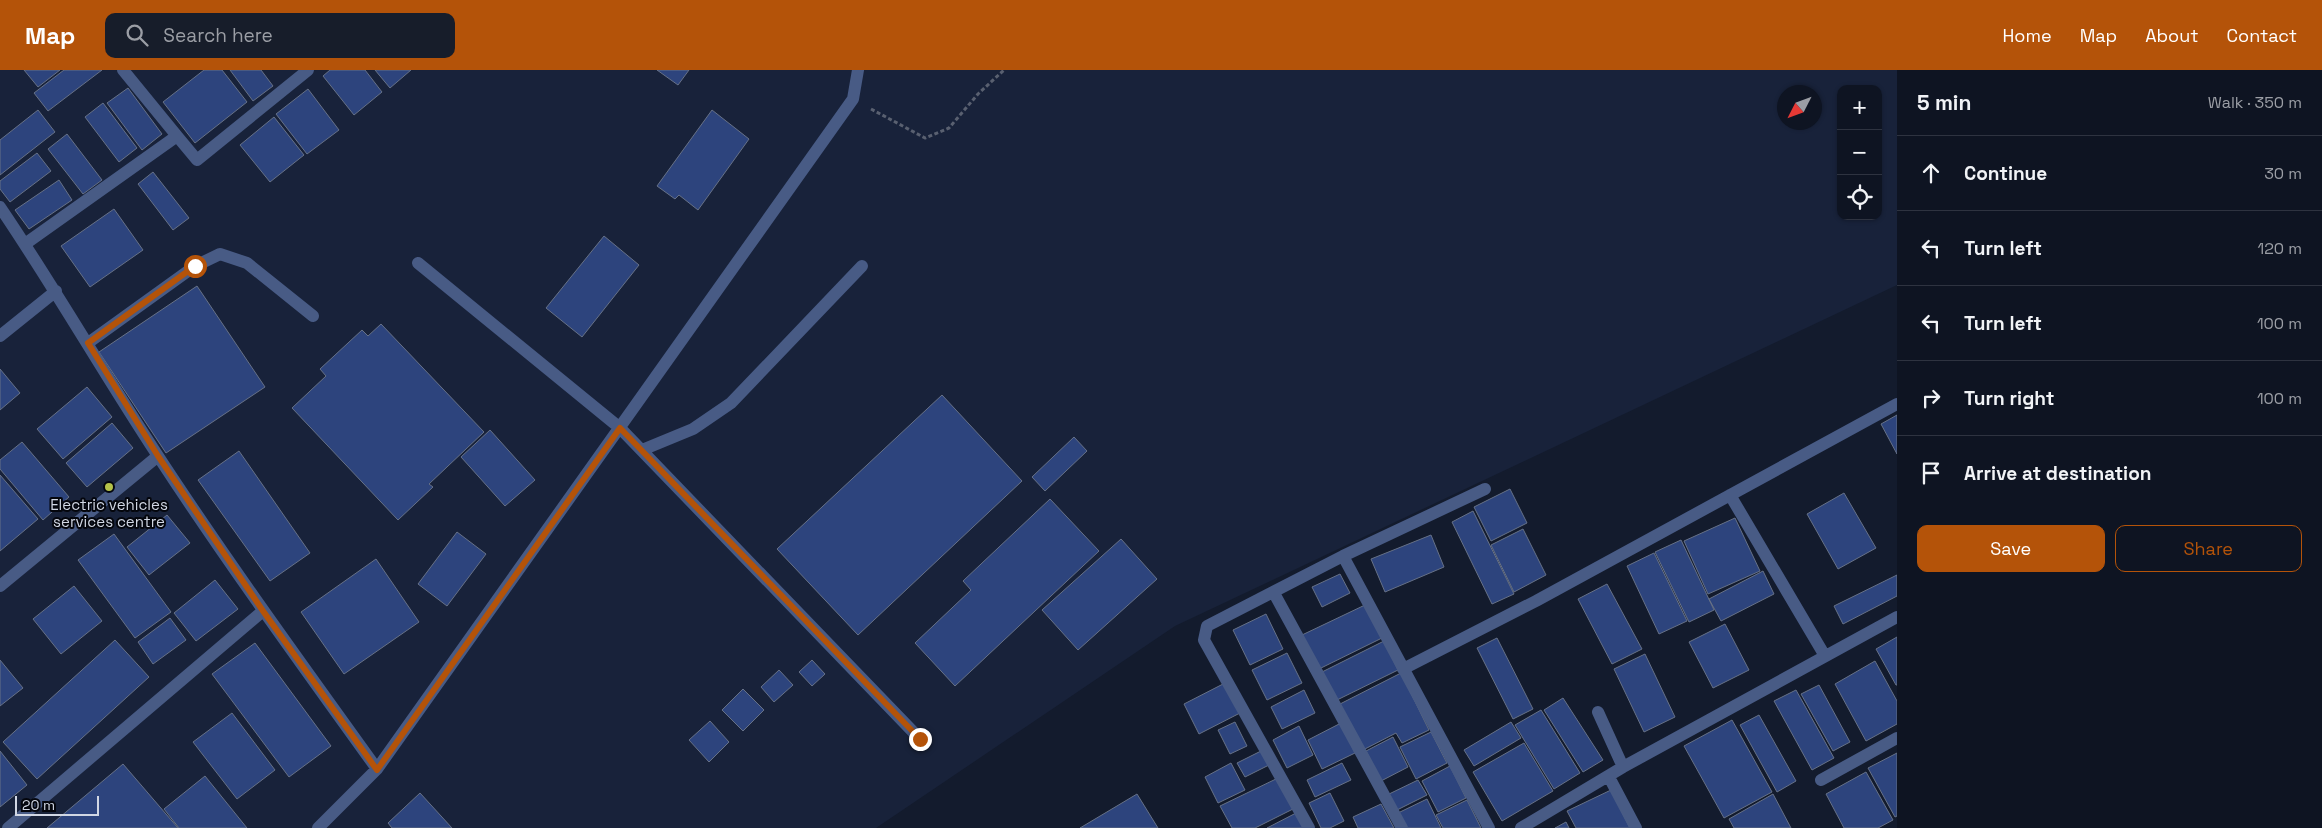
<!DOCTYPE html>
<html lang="en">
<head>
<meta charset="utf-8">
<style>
	body { margin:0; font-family:"Space Grotesk",sans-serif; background:#171d2a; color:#f1f3f6 }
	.controls { position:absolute; right:15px; top:15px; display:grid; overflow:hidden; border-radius:10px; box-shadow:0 1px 4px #0004 }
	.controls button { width:45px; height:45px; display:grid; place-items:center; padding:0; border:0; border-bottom:1px solid #2e3340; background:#0e1422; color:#f1f3f6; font:25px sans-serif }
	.compass { position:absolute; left:1777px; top:15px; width:45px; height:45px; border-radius:50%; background:#0e1422; box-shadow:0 1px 4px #0004; rotate:228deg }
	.scale { position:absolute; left:15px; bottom:12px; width:84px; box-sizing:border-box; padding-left:5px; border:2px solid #d1d7e4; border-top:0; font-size:14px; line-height:18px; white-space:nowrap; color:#d1d7e4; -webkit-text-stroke:4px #04060d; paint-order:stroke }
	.stop { position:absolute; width:15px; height:15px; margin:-11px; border:4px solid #b45309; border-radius:50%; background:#fff }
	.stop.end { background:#b45309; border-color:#fff; box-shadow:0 1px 5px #0008 }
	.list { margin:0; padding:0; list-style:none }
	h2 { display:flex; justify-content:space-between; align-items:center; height:65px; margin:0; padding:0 20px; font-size:21px }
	h2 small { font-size:16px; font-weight:400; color:#9b9ea5 }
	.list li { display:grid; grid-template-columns:32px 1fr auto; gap:15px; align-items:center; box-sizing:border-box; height:75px; padding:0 20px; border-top:1px solid #2e3340 }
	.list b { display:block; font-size:19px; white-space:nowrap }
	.list em { font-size:16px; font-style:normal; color:#9b9ea5 }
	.actions { display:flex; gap:10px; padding:15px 20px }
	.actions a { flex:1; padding:11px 0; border:1px solid #b45309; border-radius:10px; text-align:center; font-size:18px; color:#b45309 }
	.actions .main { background:#b45309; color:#fff }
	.icon { flex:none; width:28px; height:28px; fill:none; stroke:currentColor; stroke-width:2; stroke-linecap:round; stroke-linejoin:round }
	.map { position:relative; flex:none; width:1897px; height:758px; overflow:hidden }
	header { display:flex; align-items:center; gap:30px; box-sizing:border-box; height:70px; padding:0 25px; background:#b45309; color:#fff }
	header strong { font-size:24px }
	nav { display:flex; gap:28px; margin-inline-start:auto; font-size:18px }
	.search { width:350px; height:45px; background:#171d2a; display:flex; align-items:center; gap:12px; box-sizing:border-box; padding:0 18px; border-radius:10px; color:#9b9ea5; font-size:19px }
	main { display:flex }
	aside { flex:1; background:#0e1422 }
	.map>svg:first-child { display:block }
</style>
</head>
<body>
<header>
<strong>Map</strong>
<div class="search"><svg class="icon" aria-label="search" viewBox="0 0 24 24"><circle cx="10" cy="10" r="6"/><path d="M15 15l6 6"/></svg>Search here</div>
<nav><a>Home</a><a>Map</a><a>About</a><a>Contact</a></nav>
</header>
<main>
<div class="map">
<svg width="1897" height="758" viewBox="0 0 1897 758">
	<rect width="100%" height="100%" fill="#131b2d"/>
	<path fill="#18223a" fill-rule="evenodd" d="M0 0H1897V215L1175 556 876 758H0ZM1841 19H1878V146H1841ZM1784 22H1814V52H1784Z"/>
	<path fill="#2d447d" stroke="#667187" d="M24 0H60L38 17Z
		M64 0H102L48 41 34 23Z
		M204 0H222L247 32 195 73 163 32Z
		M230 0H261L273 16 253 31Z
		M330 0H365L382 22 354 45 323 6Z
		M375 0H411L390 18Z
		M657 0H689L678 15Z
		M128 18 162 64 142 80 107 33Z
		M308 19 339 60 307 84 276 44Z
		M103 33 137 78 119 92 85 47Z
		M38 40 55 62 0 105V70Z
		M712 40 749 69 698 140 679 125 675 129 657 116Z
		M274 47 304 85 270 112 240 75Z
		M67 64 102 110 83 124 48 79Z
		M37 83 51 101 10 132 0 119V111Z
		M153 102 189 148 173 160 138 114Z
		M59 110 72 130 29 159 15 140Z
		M114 139 143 180 90 217 61 176Z
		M604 166 639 195 582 267 546 238Z
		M197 216 265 317 166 383 99 282Z
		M381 254 484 362 429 414 433 417 398 450 292 338 326 306 320 299 362 260 368 266Z
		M0 299 20 323 0 340Z
		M87 317 112 347 63 389 37 359Z
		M942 325 1022 411 858 565 777 479Z
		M1897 345V384L1881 354Z
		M112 353 133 378 87 417 66 393Z
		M490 360 535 410 505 436 461 387Z
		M1074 367 1087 381 1045 421 1032 407Z
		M22 372 69 427 43 450 0 399V390Z
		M239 381 310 483 270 511 198 410Z
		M0 405 38 449 0 481Z
		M1510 419 1527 453 1491 471 1474 437Z
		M1844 423 1876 478 1838 499 1807 444Z
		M1050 429 1099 481 955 616 915 573 971 520 963 511Z
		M1473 441 1514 524 1492 534 1452 452Z
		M167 445 190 473 149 505 127 477Z
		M1735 448 1760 501 1708 524 1684 471Z
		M1523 459 1546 505 1514 522 1491 475Z
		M457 462 486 484 447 536 418 514Z
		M114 464 171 542 135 568 78 490Z
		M1431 465 1444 497 1385 522 1371 489Z
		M1121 469 1157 509 1078 580 1042 540Z
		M1681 470 1714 540 1689 552 1655 482Z
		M1654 483 1687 551 1659 564 1627 496Z
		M376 489 419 552 344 604 301 542Z
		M1763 501 1774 524 1721 551 1709 529Z
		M1340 504 1350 523 1322 537 1312 517Z
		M1897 505V526L1843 554 1834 536Z
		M215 510 238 539 196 571 174 543Z
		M1607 514 1642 579 1612 594 1578 529Z
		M74 516 102 551 61 584 33 549Z
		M1365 535 1382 568 1319 599 1302 565Z
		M1266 544 1283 579 1250 595 1233 560Z
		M170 548 186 570 153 594 138 572Z
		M1725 554 1749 600 1713 618 1689 572Z
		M1897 567V615H1896L1876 579Z
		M1497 568 1533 639 1513 649 1477 578Z
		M115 570 149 607 37 709 3 672Z
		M1384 571 1398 600 1337 630 1322 602Z
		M255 573 331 676 289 707 212 604Z
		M1287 583 1302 613 1267 630 1252 600Z
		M1645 584 1675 647 1644 662 1614 599Z
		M0 590 23 618 0 636Z
		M812 590 825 604 812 616 799 602Z
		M1875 591 1897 631V654L1866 671 1835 614Z
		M779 600 793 615 774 632 761 617Z
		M1401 603 1429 660 1402 673 1396 663 1363 680 1340 634Z
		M1225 613 1240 643 1199 664 1184 634Z
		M1819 615 1850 672 1833 681 1801 624Z
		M743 619 764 640 743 661 722 640Z
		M1304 620 1315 643 1282 659 1271 637Z
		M1796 620 1834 688 1812 700 1774 631Z
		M1563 628 1603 690 1583 702 1544 640Z
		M1541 640 1580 703 1554 719 1515 655Z
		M232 643 275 700 237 729 193 672Z
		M1759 645 1796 711 1777 722 1740 655Z
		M1732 650 1772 722 1724 748 1684 676Z
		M710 651 729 672 709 692 689 670Z
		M1235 652 1247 676 1230 684 1218 660Z
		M1511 652 1521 668 1474 696 1464 680Z
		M1341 653 1355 683 1322 699 1308 670Z
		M1299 656 1313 685 1287 698 1273 670Z
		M1431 662 1447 693 1416 709 1400 677Z
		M1393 667 1408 697 1381 711 1366 681Z
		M1524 673 1553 721 1502 751 1473 702Z
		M0 681 27 715 0 737Z
		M1261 681 1269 695 1245 707 1237 693Z
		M1897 683V746L1895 747 1868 698Z
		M1231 693 1245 720 1218 733 1205 707Z
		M1342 693 1351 710 1315 727 1307 710Z
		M123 694 178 758H47Z
		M1450 696 1466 728 1438 742 1422 711Z
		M1866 702 1893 750 1878 758H1844L1826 724Z
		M205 706 247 758H179L164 739Z
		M1278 708 1293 739 1255 758H1232L1220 736Z
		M1418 710 1427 725 1395 741 1387 725Z
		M1611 720 1630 758H1576L1567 741Z
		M420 723 452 758H392L388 753Z
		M1330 723 1344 751 1330 758H1321L1309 733Z
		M1137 724 1158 758H1080Z
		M1773 724 1791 758H1734L1729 749Z
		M1427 729 1441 758H1405L1398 743Z
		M1467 730 1481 758H1443L1436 745Z
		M1381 734 1394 758H1358L1353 747Z
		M1298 742 1306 758H1267Z
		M1566 752 1569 758H1555Z"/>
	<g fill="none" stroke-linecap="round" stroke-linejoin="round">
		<path stroke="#596070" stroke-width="3" stroke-dasharray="4 2.5" stroke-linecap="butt" d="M871 39 925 68 949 58 978 24 1004 0"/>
		<path stroke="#485b85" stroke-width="12" d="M123 0 177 66
			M0 137C55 218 104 304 158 386 228 493 303 596 377 699
			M25 174 177 66 197 90 308 0
			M418 193 620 358 920 669
			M0 266 56 221
			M88 273 195 196 220 184 247 193 313 246
			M642 380 693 359 731 333 862 196
			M1730 425 1825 586
			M1343 486 1489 758
			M0 516 158 386
			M1274 523 1402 758
			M1403 599 1536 531 1897 334
			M1598 642 1623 697
			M1609 707 1636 758
			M1821 710 1897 668
			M8 758 263 541
			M318 758 377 699 853 29 858 0
			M1309 758 1204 570 1207 556 1343 486 1485 419
			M1521 758 1623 697 1897 547"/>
	</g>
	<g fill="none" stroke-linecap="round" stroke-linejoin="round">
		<path stroke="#b45309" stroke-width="6" d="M195 196 88 273 158 386 263 541 377 700 620 358 920 669"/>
	</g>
	<circle fill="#b4c24a" stroke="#04060d" stroke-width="2" cx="109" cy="417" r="5"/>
	<g text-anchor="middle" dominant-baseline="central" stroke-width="4" stroke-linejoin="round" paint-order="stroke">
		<g font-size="15" fill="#d1d7e4" stroke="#04060d">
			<text x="109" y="434">Electric vehicles<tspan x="109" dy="17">services centre</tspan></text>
		</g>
	</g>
</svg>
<div class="controls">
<button>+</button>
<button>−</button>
<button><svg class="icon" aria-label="locate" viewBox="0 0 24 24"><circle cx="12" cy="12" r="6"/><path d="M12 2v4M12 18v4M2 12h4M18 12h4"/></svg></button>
</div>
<svg class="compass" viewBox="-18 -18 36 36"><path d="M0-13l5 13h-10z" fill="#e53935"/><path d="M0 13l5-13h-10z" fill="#9b9ea5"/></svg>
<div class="scale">20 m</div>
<div class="stop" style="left:195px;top:196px"></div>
<div class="stop end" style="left:920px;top:669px"></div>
</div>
<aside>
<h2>5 min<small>Walk · 350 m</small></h2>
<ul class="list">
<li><svg class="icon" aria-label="ahead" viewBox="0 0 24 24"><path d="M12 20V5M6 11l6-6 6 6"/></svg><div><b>Continue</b></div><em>30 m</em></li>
<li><svg class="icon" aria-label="left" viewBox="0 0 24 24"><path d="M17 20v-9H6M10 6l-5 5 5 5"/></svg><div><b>Turn left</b></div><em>120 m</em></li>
<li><svg class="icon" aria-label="left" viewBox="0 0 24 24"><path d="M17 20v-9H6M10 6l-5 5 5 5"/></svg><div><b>Turn left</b></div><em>100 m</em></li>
<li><svg class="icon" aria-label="right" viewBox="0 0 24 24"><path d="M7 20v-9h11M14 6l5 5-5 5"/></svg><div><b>Turn right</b></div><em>100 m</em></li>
<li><svg class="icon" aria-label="arrive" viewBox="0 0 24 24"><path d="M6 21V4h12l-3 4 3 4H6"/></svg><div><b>Arrive at destination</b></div></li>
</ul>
<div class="actions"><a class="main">Save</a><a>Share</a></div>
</aside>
</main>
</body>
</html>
